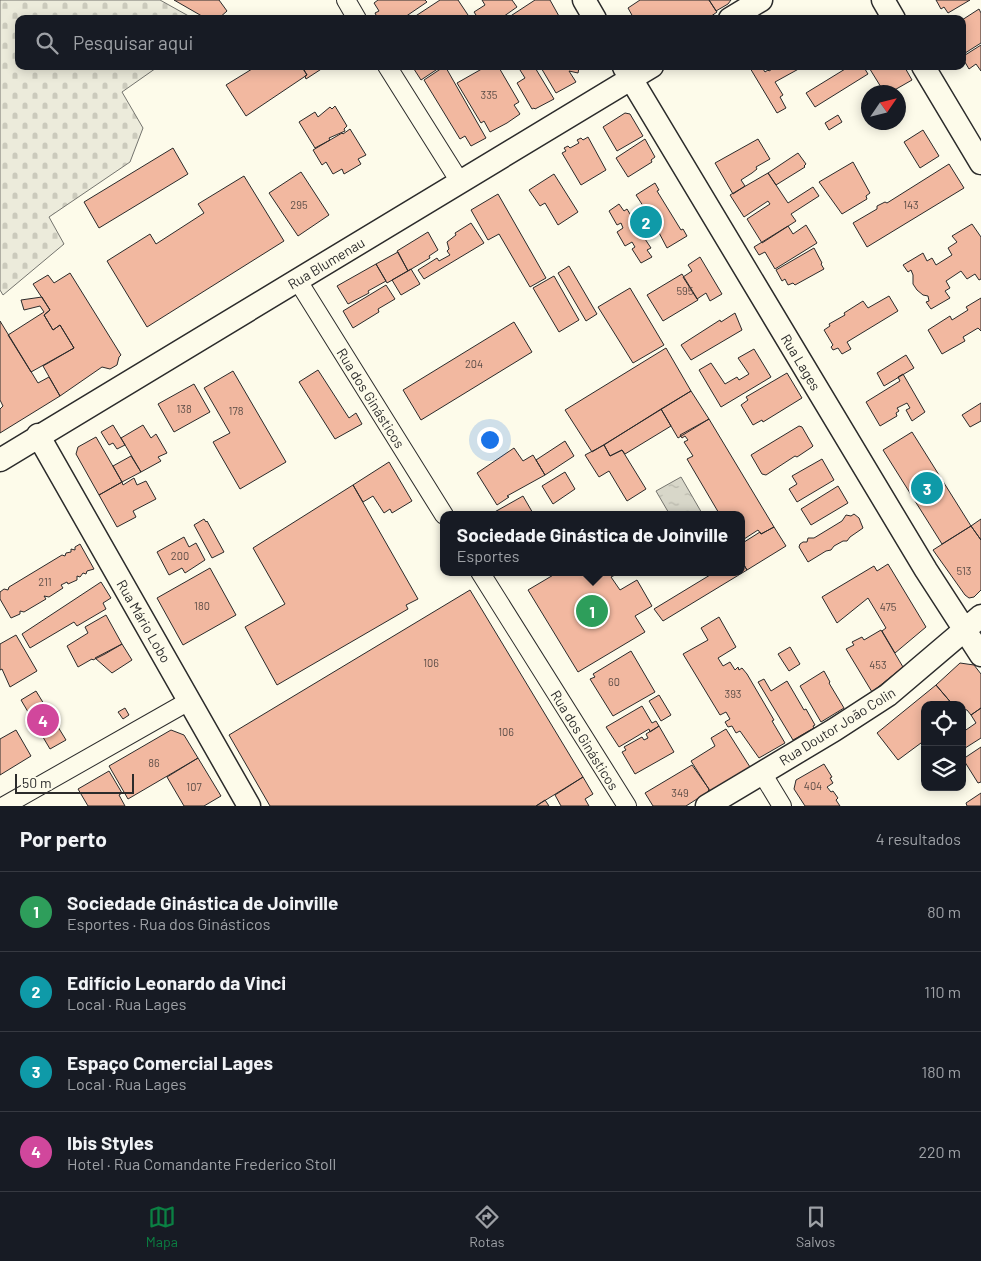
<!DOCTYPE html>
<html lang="pt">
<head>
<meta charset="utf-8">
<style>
	body { margin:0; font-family:Barlow,sans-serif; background:#20242c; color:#f1f3f6 }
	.controls { position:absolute; right:15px; bottom:15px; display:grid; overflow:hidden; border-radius:10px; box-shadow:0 2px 12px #0003 }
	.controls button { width:45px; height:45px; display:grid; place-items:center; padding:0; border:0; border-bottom:1px solid #363941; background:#171b24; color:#f1f3f6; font:25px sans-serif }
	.compass { position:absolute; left:861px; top:85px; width:45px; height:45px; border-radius:50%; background:#171b24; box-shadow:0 2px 12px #0003; rotate:55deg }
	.scale { position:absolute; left:15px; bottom:12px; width:119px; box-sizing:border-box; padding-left:5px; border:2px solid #2b2b2b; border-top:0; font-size:14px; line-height:18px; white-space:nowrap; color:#2b2b2b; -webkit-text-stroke:4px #fdfbea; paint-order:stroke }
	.you { position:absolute; left:489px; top:439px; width:18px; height:18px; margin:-12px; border:4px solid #fff; border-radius:50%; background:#1a73e8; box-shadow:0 0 0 8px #1a73e833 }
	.badge { display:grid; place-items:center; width:32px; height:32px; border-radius:50%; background:#0b8043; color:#fff; font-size:16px; font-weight:700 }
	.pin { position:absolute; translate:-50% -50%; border:2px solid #fff; box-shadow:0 1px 5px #0006 }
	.popup { position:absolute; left:440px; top:511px; width:305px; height:65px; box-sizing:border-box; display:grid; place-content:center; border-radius:10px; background:#171b24; filter:drop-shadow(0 1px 4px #0005); font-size:16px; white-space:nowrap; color:#9ea1a6 }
	.popup b { font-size:19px; color:#f1f3f6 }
	.popup::after { content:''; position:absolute; left:50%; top:100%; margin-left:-10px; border:10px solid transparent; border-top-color:#171b24 }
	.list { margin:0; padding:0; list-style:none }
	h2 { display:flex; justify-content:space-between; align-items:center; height:65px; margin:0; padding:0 20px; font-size:21px }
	h2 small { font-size:16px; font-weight:400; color:#9ea1a6 }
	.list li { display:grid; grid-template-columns:32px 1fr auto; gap:15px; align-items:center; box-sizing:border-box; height:80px; padding:0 20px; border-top:1px solid #363941 }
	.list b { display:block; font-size:19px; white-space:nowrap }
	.list p { margin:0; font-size:16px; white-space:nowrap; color:#9ea1a6 }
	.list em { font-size:16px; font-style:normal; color:#9ea1a6 }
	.icon { flex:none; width:28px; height:28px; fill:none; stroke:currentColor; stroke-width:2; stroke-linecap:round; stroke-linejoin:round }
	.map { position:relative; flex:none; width:981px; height:806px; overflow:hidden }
	.search { position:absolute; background:#171b24; box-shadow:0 2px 12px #0003; left:15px; right:15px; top:15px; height:55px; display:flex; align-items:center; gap:12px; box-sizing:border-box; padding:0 18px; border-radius:10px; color:#9ea1a6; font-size:19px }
	.sheet { height:385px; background:#171b24 }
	nav { display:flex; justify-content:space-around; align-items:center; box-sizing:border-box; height:70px; border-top:1px solid #363941; background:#171b24; font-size:14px; color:#9ea1a6 }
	nav a { display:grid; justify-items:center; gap:2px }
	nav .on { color:#0b8043 }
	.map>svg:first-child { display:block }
</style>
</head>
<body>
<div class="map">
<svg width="981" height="806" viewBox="0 0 981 806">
	<defs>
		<pattern id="cemetery-stones" width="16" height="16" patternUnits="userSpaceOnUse" patternTransform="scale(1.25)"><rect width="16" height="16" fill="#ecebdb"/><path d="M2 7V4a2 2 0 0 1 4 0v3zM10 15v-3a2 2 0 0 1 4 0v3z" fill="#cbcabc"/></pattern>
		<pattern id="water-ripples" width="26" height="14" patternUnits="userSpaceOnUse" patternTransform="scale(1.25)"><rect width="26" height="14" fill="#d8d7c9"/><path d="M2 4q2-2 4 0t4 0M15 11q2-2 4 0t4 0" fill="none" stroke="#bab9ad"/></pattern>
	</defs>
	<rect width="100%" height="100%" fill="#fdfbea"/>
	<path fill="url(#cemetery-stones)" stroke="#74746e" d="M0 0H160L194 19H19V66H159L122 92 143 128 130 162 49 217 64 244 3 295 0 290Z"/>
	<path fill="url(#water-ripples)" stroke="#74746e" d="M681 477 703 515H670L656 491Z"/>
	<path fill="#f2b8a0" stroke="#2b2b2b" d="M174 0H219L227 11 218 19H207Z
		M378 0H425L427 2 402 19H378L375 13 379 11 374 3Z
		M440 0H458L470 18 411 19Z
		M482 0H512L517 7 500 19H471L476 15 474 12 485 5Z
		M535 0H550L560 18 506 19Z
		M640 0H709L717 12 710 17 711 19H630L633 17 628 8Z
		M709 0H731L728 4 716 11Z
		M936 0H970L948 13 944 7 941 9Z
		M979 9 981 13V43L962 55V20Z
		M981 45V71L976 64 969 69 962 57Z
		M250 66H301L307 75 246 116 226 85 252 69Z
		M305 66H326L306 79 305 76 307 75 303 68Z
		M412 66H442L421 80Z
		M445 66 486 138 471 146 465 136 460 139 424 80Z
		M487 66H498L519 102 514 105 520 114 507 123 490 132 484 121 481 123 457 83Z
		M525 66H534L554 99 535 109 534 108 532 109 517 83 525 78 520 70Z
		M540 66H574L579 68 578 73 569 71 576 82 556 93Z
		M753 66H761L765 72 768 70 769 71 774 68V66H804L775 82 783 95 780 97 786 108 777 113 750 68Z
		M850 66H863L868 74 815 107 806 93Z
		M868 66H904L912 80 891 92H884Z
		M335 106 347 126 344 129 345 131 329 138 330 140 315 148 299 122 315 112 318 117 330 107 332 109Z
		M625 113 630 114 643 136 617 151 603 127Z
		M838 115 842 122 829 130 825 123Z
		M350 129 366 155 358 159 361 164 344 174 342 169 333 174 326 162 322 165 313 150 342 133 343 134Z
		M923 130 939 156 920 168 904 142Z
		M588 137 606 170 581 185 562 153 566 151 564 148 568 146 570 148 579 143 577 140 581 138 583 140Z
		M645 139 655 157 651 160 652 162 628 177 616 158Z
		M758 139 770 159 756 167 757 169 752 173 741 180 745 186 733 194 715 163Z
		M173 148 188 174 99 228 84 202Z
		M798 153 806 164 804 166 805 167 776 185 768 173Z
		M853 162 870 193 866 196 867 199 842 214 819 182Z
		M949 164 964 188 867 247 853 223 877 209V206L885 202 887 203Z
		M301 172 329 215 298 236 269 193Z
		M768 173 788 203 813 187 819 196 791 214 796 221 762 243 747 219 770 204 768 201 744 217 730 195Z
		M554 174 578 212 558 225 545 203 540 206 529 190Z
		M244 176 284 241 147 327 107 261 150 234 156 244 204 213 198 204Z
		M655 183 659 190 657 191 681 230 683 229 687 236 667 248 656 227 652 229 653 234 645 239 651 248 647 250 652 257 641 263 632 249 635 247 632 242 625 246 617 232 623 228 621 223 617 225 609 211 619 204 624 211 627 209 633 219 636 217 638 221 646 217 644 214 647 212 636 195Z
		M498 194 546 278 530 287 499 234 488 240 471 210Z
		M471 223 484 243 424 279 418 270 437 258 439 261 450 255 447 251 449 249 447 242 456 235 455 233Z
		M972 224 981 237V279L979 280 975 274 967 279 961 271 946 281 950 288 945 291 950 298 931 309 926 302 929 301 928 296 923 295 917 290 913 284V275L911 270 908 272 903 265 923 253 927 261 932 258 936 265 952 255 948 248 957 242 952 236Z
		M806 225 817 243 775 269 765 252 759 255 754 247 788 226 793 234Z
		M428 232 438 250 429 256 430 258 408 271 397 251Z
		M814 248 822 263 821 264 824 269 795 285 793 283 788 285 785 279 782 281 776 270Z
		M398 252 408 271 387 283 376 264Z
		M700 257 722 294 710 301 706 293 697 299 683 277 692 271 688 265Z
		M376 264 386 281 368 291 369 293 348 304 337 286Z
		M569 266 597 314 586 321 558 273Z
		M411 269 420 284 401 295 392 280Z
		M70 273 121 355 119 357 117 365 110 369 102 367 60 396 43 366 74 348 60 325 53 330 44 315 50 310 33 284 48 275 54 283Z
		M682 274 698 300 663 321 647 295Z
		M554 276 579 320 559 332 533 288Z
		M386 285 395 299 378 309 379 312 353 328 343 311Z
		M630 288 664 345 633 363 598 307Z
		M889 296 898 311 847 342 851 349 842 354 838 348 833 350 831 347 833 345 824 330 830 326 829 324 845 315 844 313 863 301 868 308Z
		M42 297 50 310 44 315 53 330 60 325 74 348 31 372 8 335 44 312 40 306 24 310 21 300Z
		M981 298V331L978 328 963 337 965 341 942 354 928 330 950 316 952 320 968 310 966 307Z
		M735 313 742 330 691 360 681 345 720 320 721 322Z
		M0 321 38 383 49 377 60 396 0 433V409L3 406 0 400Z
		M514 322 532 352 421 420 403 390Z
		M666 348 691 391 592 452 565 410Z
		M754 349 771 377 721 407 699 370 711 363 725 384 737 377 739 380 749 374 738 358Z
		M906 355 914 368 884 386 877 373Z
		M318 370 349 418 356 413 362 424 335 439 299 382Z
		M233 371 286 462 240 489 213 442 230 433 204 388Z
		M787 373 802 398 763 422 762 420 753 425 741 405 748 400 746 397Z
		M903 374 925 412 912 421 906 410 910 408 907 403 897 408 899 411 896 413 897 416 880 426 866 402 900 381 898 377Z
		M194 384 210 412 174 432 158 404Z
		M691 391 709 419 678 438 661 409Z
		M981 403V421L970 427 962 415Z
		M661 409 671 426 625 454 622 450 610 456 604 445Z
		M709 419 774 527 761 534 758 530 741 541V515H720L687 459 693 456 684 442 688 440 685 436 682 438 680 435Z
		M113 425 125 445 117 449 113 443 109 445 101 432Z
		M143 425 151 438 156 434 167 453 158 457 161 461 141 472 121 438Z
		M799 426 802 427 813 446 812 447 797 457 795 456 766 475 762 474 751 455Z
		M912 432 971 526 942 544 883 450Z
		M96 437 122 482 99 495 76 454 78 447Z
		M565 441 574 456 545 475 536 460Z
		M604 445 610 456 622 450 646 489 627 501 609 471 599 477 585 455Z
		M514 448 523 461 533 455 545 475 507 496 509 497 497 505 477 473Z
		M131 456 141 472 122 482 113 466Z
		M822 459 834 480 797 502 789 489 797 484 792 476Z
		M389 462 412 501 392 513 390 509 384 513 373 496 363 502 353 485Z
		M565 472 575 489 553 504 542 486Z
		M134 478 137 485 146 481 156 499 133 511 136 517 117 527 99 495 122 482 123 485Z
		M353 485 418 599 406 605 408 609 277 685 245 627 285 604 253 548Z
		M838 486 848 503 811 525 801 509Z
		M523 496 534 515H492L491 514Z
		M854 514 859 518 863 528 850 537 847 541H843L834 546 831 550 826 551 808 562 799 547 800 544 803 542H807L808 538H814L842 521 846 515 851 516Z
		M204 519 206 522 207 521 224 552 212 558 194 525Z
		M981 519V540L971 526Z
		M971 526 981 540V590L974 597 969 598 965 595 933 550Z
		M774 527 786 546 747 570 741 560V544L760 532 761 534Z
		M184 537 189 547 196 543 205 560 185 573 182 568 169 575 157 552Z
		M80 544 94 569 87 571 86 574 83 573 80 577 77 576V580L68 584 67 582 61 585 63 588 49 597 44 596 46 599 24 612 20 611V614L11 618 0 599V592L4 589 8 590 9 587 62 555 65 556 66 553 71 552V549L75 550V547Z
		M741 560 747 570 663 621 654 609 715 572H741Z
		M888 564 926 627 895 653 882 631 886 628 868 598 837 623 822 597 874 566 877 571Z
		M210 568 236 615 183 645 157 598Z
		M556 572H616L617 574 611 577 620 590 637 580 652 606 635 616 645 632 578 672 528 590 555 574Z
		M101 582 111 598 103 603 106 609 77 626 74 622 30 648 22 634Z
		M470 590 583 777 536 806H270L229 735Z
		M106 615 122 644 105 654 93 660 92 659 78 667 67 646 88 633 85 627Z
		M719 617 736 647 718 658 723 666 730 662 735 670 738 667 739 670 742 668 747 674 774 720 772 721 785 743 759 758 740 731 736 733 732 726 728 727 725 722 730 719 726 712 720 715 683 654 708 640 701 628Z
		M881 630 903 667 872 692 846 649 854 645 852 642 862 637 864 640Z
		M16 635 37 671 10 687 2 669 0 670V644Z
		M122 644 132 660 112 673 95 658Z
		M790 647 800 664 789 671 778 654Z
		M631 651 655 692 613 716 590 679 595 677 593 674Z
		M960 663 974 665 981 674V708L971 715 967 710 962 709V705H953L936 685Z
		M824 671 830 682 829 683 844 708 821 722 800 686Z
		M764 679 771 691 787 681 804 710 806 709 815 725 813 726 814 728 793 740 758 682Z
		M936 685 953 705H925V740L898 760 877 733Z
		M36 691 66 740 50 749 21 700Z
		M659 695 671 715 661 721 649 701Z
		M642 706 652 723 656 721 659 726 650 732 649 729 619 747 606 727Z
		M125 708 129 715 123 719 118 712Z
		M981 708V738L962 750 963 732 976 723 971 715Z
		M659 726 674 752 635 774 622 752 626 750 624 747 642 737 644 740 648 738 646 734Z
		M726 729 750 767 710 791 691 761 715 746 711 738Z
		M16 730 31 756 0 775V739Z
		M171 730 184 735 198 758 128 799 109 766Z
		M981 747V782L978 783 963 759Z
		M198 758 221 796 204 806H184L167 777Z
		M824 764 832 777 830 778 833 783 827 787 831 792 833 791 838 798 836 800 840 806H805L794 789 796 780Z
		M692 765 709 789 708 792 686 806H653L645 793Z
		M109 771 122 793 119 795 125 806H88L78 789Z
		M583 777 593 794 585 799 589 806H561L555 795Z
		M981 793V806H967L966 803Z
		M545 800 549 806H536Z"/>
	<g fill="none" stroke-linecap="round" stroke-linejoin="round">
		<defs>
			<path id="minor" d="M346 0 357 19
				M387 66 460 182
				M298 281 444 515
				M480 572 627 806
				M762 773 782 806
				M4 806 189 701"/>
			<path id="major" d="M584 0 595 19
				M883 0 894 19
				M730 19 761 0
				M923 66 981 163
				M624 67 926 570 981 655
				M38 435 249 806
				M0 460 652 66
				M707 806 834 730 888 695 981 616"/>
		</defs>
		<use href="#minor" stroke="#2b2b2b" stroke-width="20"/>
		<use href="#major" stroke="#2b2b2b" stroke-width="25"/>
		<use href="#minor" stroke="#fdfbea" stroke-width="18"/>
		<use href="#major" stroke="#fdfbea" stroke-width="22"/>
	</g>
	<g text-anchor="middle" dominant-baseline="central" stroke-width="4" stroke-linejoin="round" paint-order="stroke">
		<g font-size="11" fill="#5d4e48">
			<text x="489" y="94">335</text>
			<text x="299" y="204">295</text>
			<text x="911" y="204">143</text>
			<text x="685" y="290">595</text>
			<text x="474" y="363">204</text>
			<text x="184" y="408">138</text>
			<text x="236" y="410">178</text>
			<text x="180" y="555">200</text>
			<text x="964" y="570">513</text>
			<text x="45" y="581">211</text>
			<text x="202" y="605">180</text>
			<text x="888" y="606">475</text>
			<text x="431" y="662">106</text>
			<text x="878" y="664">453</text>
			<text x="614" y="681">60</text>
			<text x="733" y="693">393</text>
			<text x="506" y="731">106</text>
			<text x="154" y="762">86</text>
			<text x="813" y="785">404</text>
			<text x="194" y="786">107</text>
			<text x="680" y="792">349</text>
		</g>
		<g font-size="14" fill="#2b2b2b" stroke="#fdfbea">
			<text transform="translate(326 263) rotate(-31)">Rua Blumenau</text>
			<text transform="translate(801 362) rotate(59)">Rua Lages</text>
			<text transform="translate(371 398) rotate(58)">Rua dos Ginásticos</text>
			<text transform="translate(144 621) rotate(60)">Rua Mário Lobo</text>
			<text transform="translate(837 726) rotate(-32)">Rua Doutor João Colin</text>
			<text transform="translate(585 740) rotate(58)">Rua dos Ginásticos</text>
		</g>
	</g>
</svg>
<div class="controls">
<button><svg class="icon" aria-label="locate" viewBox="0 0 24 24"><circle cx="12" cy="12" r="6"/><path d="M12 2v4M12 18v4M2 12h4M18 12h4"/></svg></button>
<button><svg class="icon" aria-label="layers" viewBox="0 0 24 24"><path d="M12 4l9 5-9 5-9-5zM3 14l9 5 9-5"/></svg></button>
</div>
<svg class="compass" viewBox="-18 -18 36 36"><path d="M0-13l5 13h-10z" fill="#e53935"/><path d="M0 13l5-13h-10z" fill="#9ea1a6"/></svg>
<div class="scale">50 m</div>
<div class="you"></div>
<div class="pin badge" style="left:592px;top:611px;background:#2e9e5b">1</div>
<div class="popup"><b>Sociedade Ginástica de Joinville</b>Esportes</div>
<div class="pin badge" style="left:646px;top:222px;background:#0f9aa8">2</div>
<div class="pin badge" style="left:927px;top:488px;background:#0f9aa8">3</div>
<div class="pin badge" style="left:43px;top:720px;background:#d1479c">4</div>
<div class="search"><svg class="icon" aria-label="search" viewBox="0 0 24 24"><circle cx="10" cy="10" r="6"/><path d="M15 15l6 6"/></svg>Pesquisar aqui</div>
</div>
<section class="sheet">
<h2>Por perto<small>4 resultados</small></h2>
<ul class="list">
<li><span class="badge" style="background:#2e9e5b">1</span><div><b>Sociedade Ginástica de Joinville</b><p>Esportes · Rua dos Ginásticos</p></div><em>80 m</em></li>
<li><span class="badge" style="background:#0f9aa8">2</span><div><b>Edifício Leonardo da Vinci</b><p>Local · Rua Lages</p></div><em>110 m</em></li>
<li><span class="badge" style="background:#0f9aa8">3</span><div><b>Espaço Comercial Lages</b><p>Local · Rua Lages</p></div><em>180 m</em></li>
<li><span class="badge" style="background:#d1479c">4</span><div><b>Ibis Styles</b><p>Hotel · Rua Comandante Frederico Stoll</p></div><em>220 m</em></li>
</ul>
</section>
<nav>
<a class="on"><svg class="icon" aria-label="map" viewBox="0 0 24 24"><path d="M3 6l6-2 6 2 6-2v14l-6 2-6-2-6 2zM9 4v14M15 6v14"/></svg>Mapa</a>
<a><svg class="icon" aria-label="directions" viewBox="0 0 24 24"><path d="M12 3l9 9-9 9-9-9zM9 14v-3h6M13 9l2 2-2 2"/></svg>Rotas</a>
<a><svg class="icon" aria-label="saved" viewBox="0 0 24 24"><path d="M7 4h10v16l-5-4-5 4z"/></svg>Salvos</a>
</nav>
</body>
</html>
